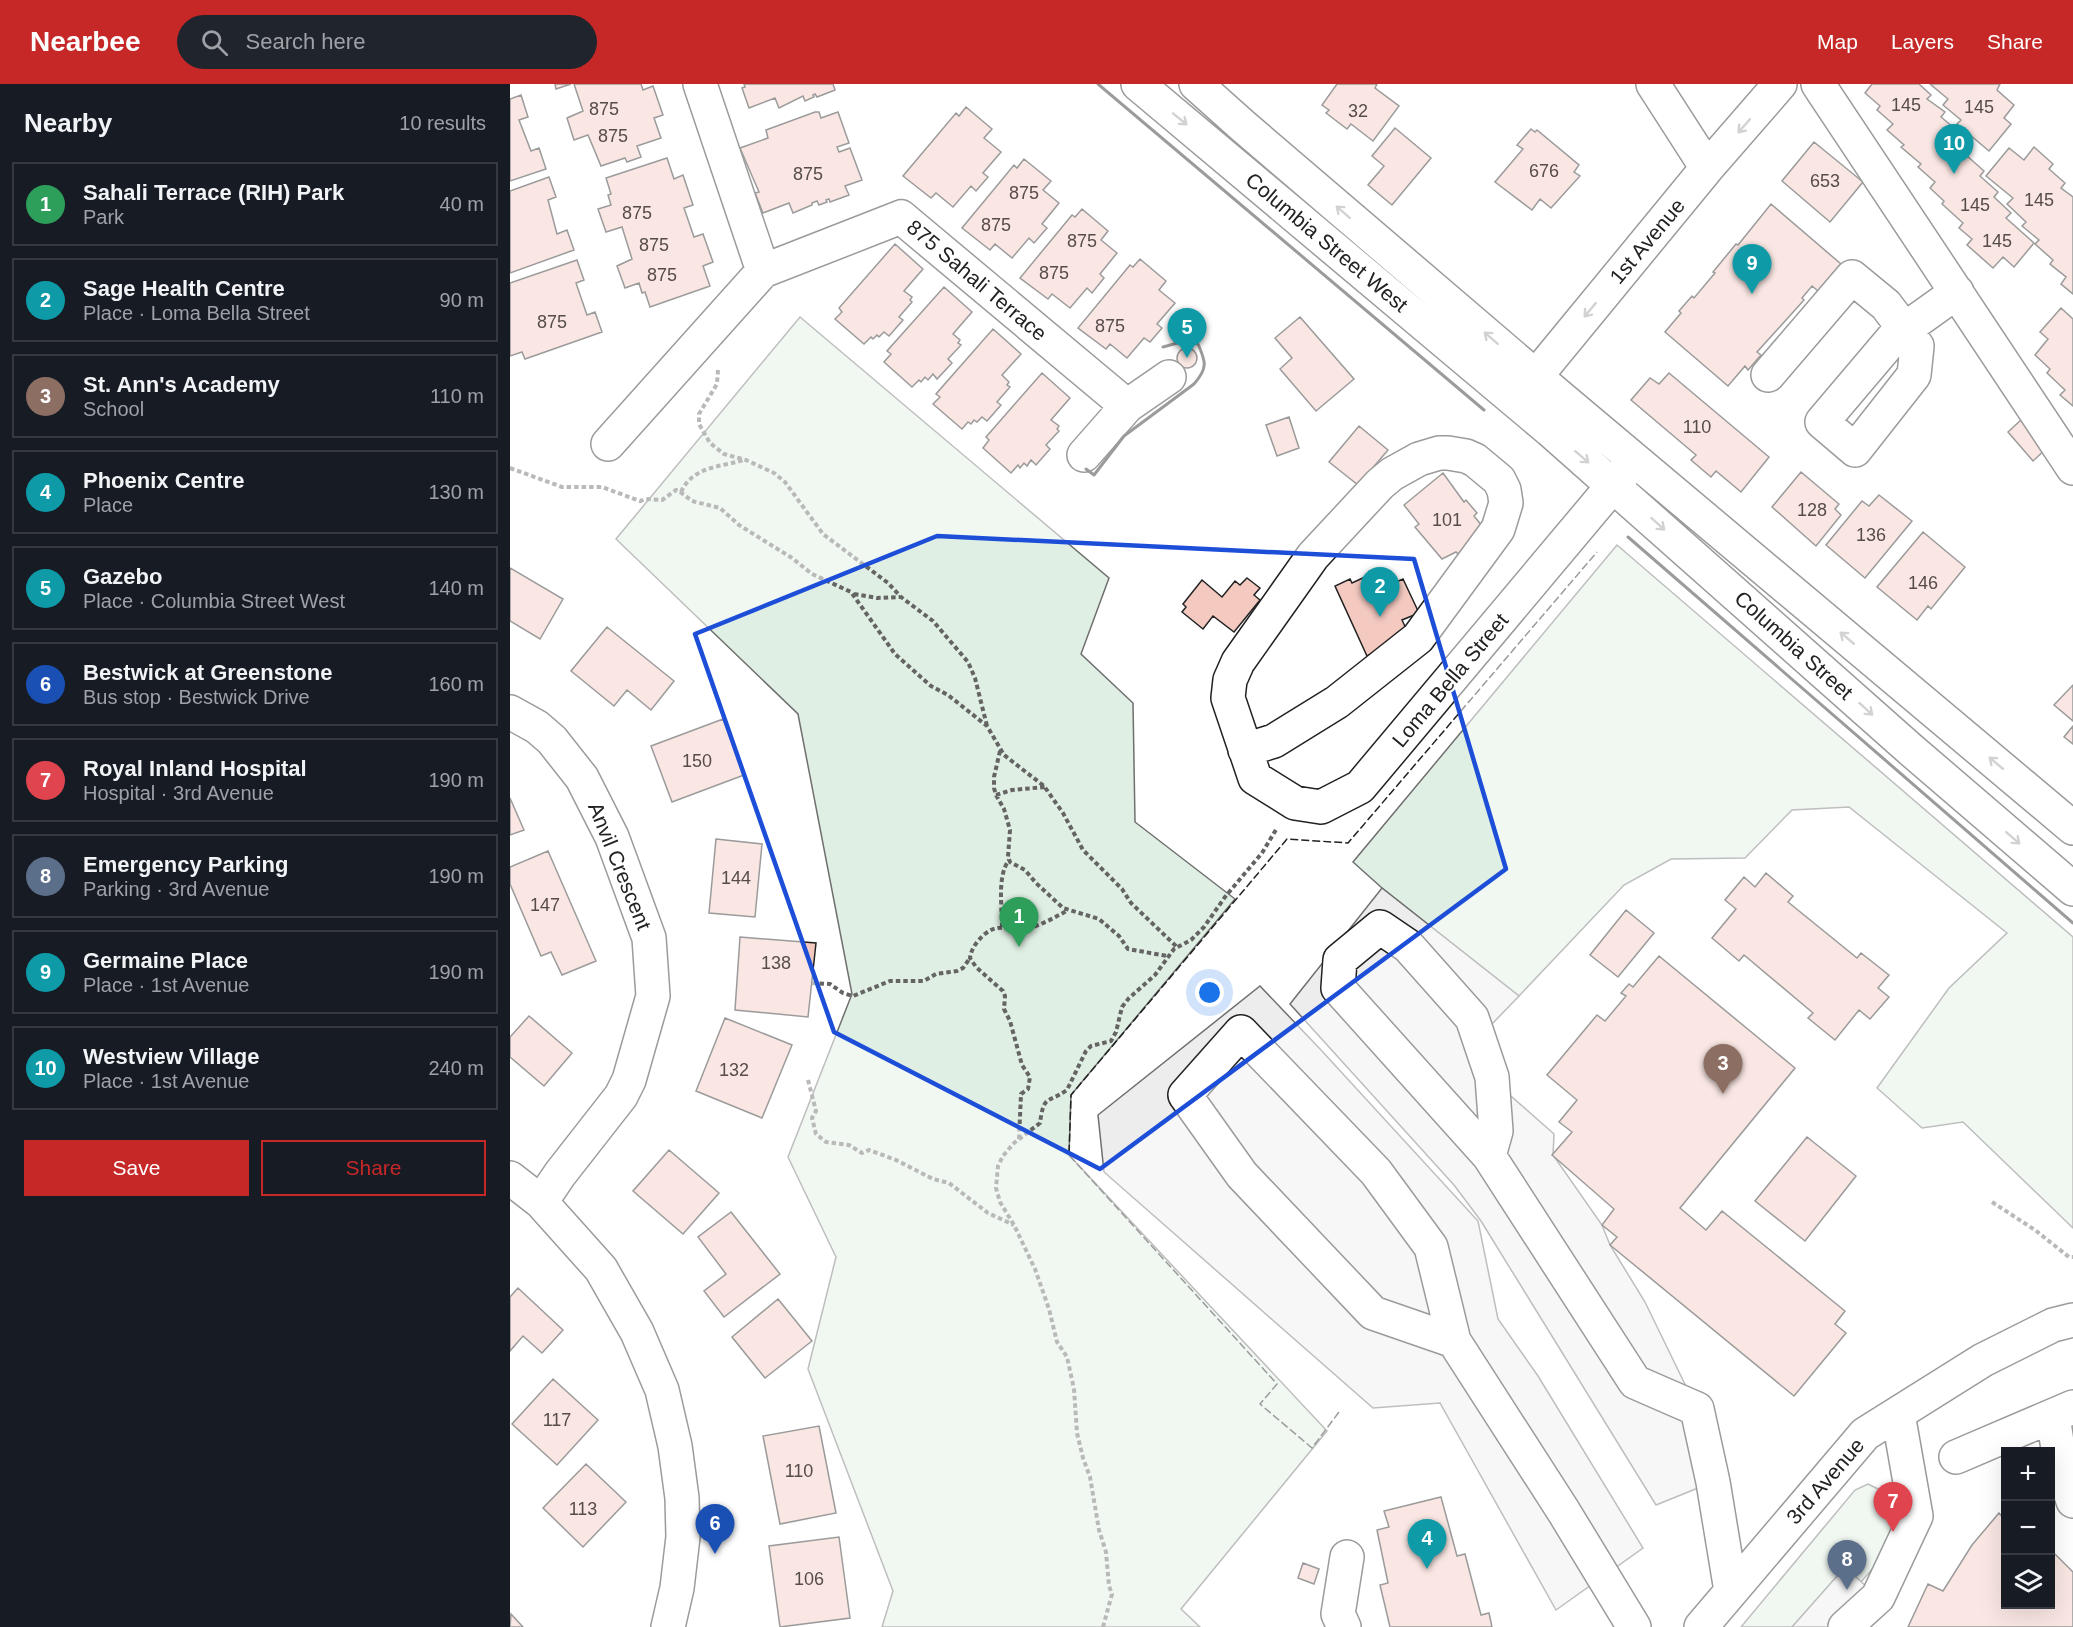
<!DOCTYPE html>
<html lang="en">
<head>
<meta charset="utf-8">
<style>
	body { margin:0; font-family:Arial,sans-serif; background:#20242c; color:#f1f3f6 }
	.controls { position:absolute; right:18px; bottom:18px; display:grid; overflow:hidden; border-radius:0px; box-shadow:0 6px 24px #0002 }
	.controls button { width:54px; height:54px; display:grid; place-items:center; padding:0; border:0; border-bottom:2px solid #363941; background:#171b24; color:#f1f3f6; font:30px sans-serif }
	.you { position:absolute; left:700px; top:909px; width:21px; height:21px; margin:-15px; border:4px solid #fff; border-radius:50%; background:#1a73e8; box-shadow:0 0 0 9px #1a73e833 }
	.badge { display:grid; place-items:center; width:39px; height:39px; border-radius:50%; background:#c62828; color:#fff; font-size:20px; font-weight:700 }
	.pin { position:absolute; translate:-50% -50px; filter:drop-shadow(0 2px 3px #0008) }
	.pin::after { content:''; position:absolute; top:32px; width:21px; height:18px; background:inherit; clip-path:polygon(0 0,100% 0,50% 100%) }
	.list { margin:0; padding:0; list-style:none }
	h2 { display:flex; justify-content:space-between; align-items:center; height:78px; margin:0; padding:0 24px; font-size:26px }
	h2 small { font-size:20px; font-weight:400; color:#9ea1a6 }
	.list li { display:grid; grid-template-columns:39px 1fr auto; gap:18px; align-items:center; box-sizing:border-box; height:84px; margin:0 12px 12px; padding:0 12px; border:2px solid #363941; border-radius:0px }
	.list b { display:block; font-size:22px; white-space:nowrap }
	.list p { margin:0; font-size:20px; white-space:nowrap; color:#9ea1a6 }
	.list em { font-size:20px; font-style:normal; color:#9ea1a6 }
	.actions { display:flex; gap:12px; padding:18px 24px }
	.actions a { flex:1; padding:14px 0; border:2px solid #c62828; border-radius:0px; text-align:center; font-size:21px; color:#c62828 }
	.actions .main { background:#c62828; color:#fff }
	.icon { flex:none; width:33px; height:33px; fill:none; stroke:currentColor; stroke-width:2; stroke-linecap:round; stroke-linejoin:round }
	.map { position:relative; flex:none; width:1563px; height:1543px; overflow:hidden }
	header { display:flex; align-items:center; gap:36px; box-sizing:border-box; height:84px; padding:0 30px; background:#c62828; color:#fff }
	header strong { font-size:28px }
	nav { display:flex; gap:33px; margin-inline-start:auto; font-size:21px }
	.search { width:420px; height:54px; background:#20242c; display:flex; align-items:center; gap:15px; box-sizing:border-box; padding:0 21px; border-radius:33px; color:#9ea1a6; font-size:22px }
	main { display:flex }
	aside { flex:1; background:#171b24 }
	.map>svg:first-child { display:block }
</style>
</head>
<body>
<header>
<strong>Nearbee</strong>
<div class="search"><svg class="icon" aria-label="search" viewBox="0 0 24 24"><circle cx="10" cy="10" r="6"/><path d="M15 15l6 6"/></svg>Search here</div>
<nav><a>Map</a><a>Layers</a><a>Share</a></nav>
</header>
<main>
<aside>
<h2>Nearby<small>10 results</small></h2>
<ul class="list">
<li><span class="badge" style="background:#2e9e5b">1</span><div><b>Sahali Terrace (RIH) Park</b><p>Park</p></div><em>40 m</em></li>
<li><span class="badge" style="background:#0f9aa8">2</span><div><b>Sage Health Centre</b><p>Place · Loma Bella Street</p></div><em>90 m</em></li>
<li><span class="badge" style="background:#8d6e63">3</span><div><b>St. Ann's Academy</b><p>School</p></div><em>110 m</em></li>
<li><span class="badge" style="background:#0f9aa8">4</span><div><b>Phoenix Centre</b><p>Place</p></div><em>130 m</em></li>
<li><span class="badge" style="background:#0f9aa8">5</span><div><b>Gazebo</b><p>Place · Columbia Street West</p></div><em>140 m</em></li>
<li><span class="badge" style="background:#1a4fb4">6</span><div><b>Bestwick at Greenstone</b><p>Bus stop · Bestwick Drive</p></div><em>160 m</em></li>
<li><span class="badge" style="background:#e0444e">7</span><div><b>Royal Inland Hospital</b><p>Hospital · 3rd Avenue</p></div><em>190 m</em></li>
<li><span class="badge" style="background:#5c6f8a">8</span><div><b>Emergency Parking</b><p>Parking · 3rd Avenue</p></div><em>190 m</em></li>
<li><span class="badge" style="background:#0f9aa8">9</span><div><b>Germaine Place</b><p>Place · 1st Avenue</p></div><em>190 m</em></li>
<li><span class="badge" style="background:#0f9aa8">10</span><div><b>Westview Village</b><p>Place · 1st Avenue</p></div><em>240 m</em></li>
</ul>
<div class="actions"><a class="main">Save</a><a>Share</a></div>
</aside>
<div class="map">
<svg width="1563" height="1543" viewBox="0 0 1563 1543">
	<rect width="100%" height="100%" fill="#fff"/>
	<path fill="#e0efe3" stroke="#6f6f6f" stroke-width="1.5" d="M290 233 599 494 571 570 623 619 625 738 725 815 561 1011 559 1071 817 1347 671 1525 690 1543H372L383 1507 298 1285 326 1173 278 1073 342 910 288 630 106 455Z
		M1107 461 1563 853V1144L1453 1038 1412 1044 1367 1004 1439 904 1497 849 1339 723 1282 726 1235 774 1161 775 1114 801 1009 912 872 804 843 778Z
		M1358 1400 1370 1406 1380 1415 1386 1438 1382 1462 1351 1498 1335 1484 1282 1543H1231L1345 1406Z"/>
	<path fill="#ededed" stroke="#6f6f6f" stroke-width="1.5" d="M872 804 1009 912 982 940 994 1006 1044 1050 1043 1071 1092 1141 1100 1161 1135 1218 1187 1325 1203 1398 1146 1421 971 1137 944 1101 780 920Z
		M750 902 811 966 968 1137 988 1235 1028 1292 1133 1464 1046 1526 930 1319 863 1324 594 1088 588 1031Z
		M1335 1483 1368 1513 1335 1543H1282Z"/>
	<path fill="#f3c9c0" stroke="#222" stroke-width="1.5" d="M45 0H61L46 5Z
		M64 0H131L133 6 143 2 153 31 144 34 151 54 127 62 131 73 117 78 115 74 91 82 78 51 64 56 57 34 73 27Z
		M234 0H323L325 6 307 13 305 10 303 11 304 13 295 17 293 12 269 24 265 14 239 24 232 4 235 3Z
		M827 0H867L865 4 889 22 863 57 841 40 837 45 816 29 819 26 812 21Z
		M1362 0H1409L1421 11 1417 15 1435 28 1431 33 1449 48 1445 53 1460 66 1456 71 1474 87 1470 92 1488 108 1484 113 1501 129 1496 134 1524 159 1504 183 1493 173 1483 184 1457 161 1462 155 1449 144 1453 139 1432 120 1434 117 1420 104 1425 98 1408 83 1411 80 1391 63 1394 61 1377 46 1383 40 1367 26 1370 22 1355 9Z
		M1420 0H1490L1487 6 1504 21 1494 34 1501 40 1479 67 1447 40 1451 36 1433 21 1438 15Z
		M11 11 18 33 9 36 21 67 29 64 36 85 0 97V15Z
		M456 23 482 45 474 54 491 68 473 89 478 93 466 107 461 102 443 123 426 109 421 114 393 92 446 29 449 32Z
		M305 28H309L311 34 328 28 339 59 327 63 329 68 340 64 352 96 335 102 339 111 320 118 319 115 316 116 317 118 309 121 307 117 302 119V121L283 129 279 119 253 129 245 109 249 108 230 64 258 54 256 46Z
		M885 44 921 74 882 121 858 101 874 82 862 72Z
		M1021 45 1025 48 1027 46 1069 81 1064 88 1070 92 1041 124 1030 115 1022 126 985 98 1013 65 1007 61Z
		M1304 58 1353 98 1320 138 1272 97Z
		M1524 63 1543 80 1539 85 1555 99 1551 104 1563 113V210L1551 200 1556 193 1540 180 1543 176 1525 160 1529 156 1512 142 1516 138 1497 120 1503 114 1476 92 1499 64 1514 76Z
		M157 74 164 95 173 91 183 121 174 124 184 153 193 150 203 178 193 182 200 202 140 223 135 208 132 209 129 199 115 204 107 182 122 175 112 143 96 148 88 125 101 121 98 111 101 110 96 94Z
		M514 75 541 97 533 106 549 119 532 140 537 144 524 159 519 154 502 174 485 160 480 166 452 144 504 81 507 84Z
		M39 93 46 113 38 116 47 150 57 146 64 166 0 189V107Z
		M1261 120 1331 180 1308 207 1302 202 1292 214 1294 216 1247 268 1251 271 1238 286 1235 282 1218 302 1155 248 1171 229 1169 227 1182 212 1184 214 1205 189 1203 188 1226 160 1228 161Z
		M572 125 598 147 591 156 607 169 590 190 594 194 582 209 577 204 560 224 542 210 538 215 510 194 562 131 565 133Z
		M385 160 413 185 394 207 402 213 400 216 402 218 389 233 393 236 379 252 374 248 369 253 367 251 363 255 361 253 354 260 325 235 332 228 329 224Z
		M630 175 656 197 649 206 665 219 647 240 652 244 640 258 634 254 617 274 600 260 596 265 568 244 620 181 623 183Z
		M67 176 74 196 66 199 77 231 85 228 92 248 15 275 12 268 0 272V199Z
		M434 203 462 228 443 250 450 256 448 259 451 261 438 275 442 279 427 295 423 290 418 296 415 293 411 298 409 296 402 303 374 278 381 270 377 267Z
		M1551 224 1563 235V322L1550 311 1555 306 1537 289 1540 285 1525 271 1538 255 1530 248Z
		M790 233 844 295 806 327 770 285 782 274 765 254Z
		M483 245 511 270 492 291 499 298 497 301 500 303 487 318 491 321 477 337 472 333 467 338 464 336 461 340 458 338 452 345 423 320 430 313 426 310Z
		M667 274a10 10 0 1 1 20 0a10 10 0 1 1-20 0Z
		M532 289 560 314 541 336 549 342 547 345 549 347 536 361 540 365 526 381 521 376 517 382 514 379 510 384 508 381 501 389 473 364 479 356 476 353Z
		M1159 289 1259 373 1231 408 1206 387 1201 393 1181 376 1186 371 1121 316 1140 294 1149 300Z
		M779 333 789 364 767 372 756 341Z
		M1512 335 1537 364 1523 377 1498 348Z
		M849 342 878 366 848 401 819 378Z
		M1291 388 1329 420 1325 425 1331 431 1306 462 1262 423Z
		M933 389 954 418 956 416 967 429 964 432 977 448 949 471 946 468 932 475 905 443 909 440 894 421Z
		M1369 411 1402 437 1355 494 1316 461 1352 417 1359 422Z
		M1413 448 1455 483 1421 525 1418 522 1407 536 1367 503Z
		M0 484 53 515 30 555 0 537Z
		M870 486 877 502 893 495 909 529 892 536 900 553 857 572 825 502 840 495 842 499Z
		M737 494 750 504 744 511 750 516 724 548 703 532 693 545 672 528 676 523 673 520 692 496 712 513 725 497 730 501Z
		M97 543 164 597 141 626 117 606 104 622 61 587Z
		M1563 601V637L1544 621Z
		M213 635 234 691 162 718 141 662Z
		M1563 642V660L1554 653Z
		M0 714 14 746 0 751Z
		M206 755 252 760 245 833 199 829Z
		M38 767 86 877 52 891 41 868 31 872 0 800V783Z
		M1256 789 1283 812 1278 818 1347 874 1351 869 1379 891 1368 904 1379 913 1360 935 1349 926 1325 956 1298 934 1303 929 1234 871 1229 877 1202 854 1226 825 1215 816 1234 793 1245 803Z
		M1116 826 1144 849 1108 893 1080 871Z
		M230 853 306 859 298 933 225 926Z
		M1149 872 1285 984 1170 1124 1196 1146 1212 1127 1335 1227 1325 1240 1336 1249 1284 1312 1100 1161 1107 1153 1092 1141 1104 1125 1042 1071 1062 1048 1049 1038 1067 1016 1037 991 1087 931 1095 937 1116 912 1111 909 1119 900 1123 903Z
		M19 932 62 969 34 1002 0 973V953Z
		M215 934 282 961 252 1034 186 1007Z
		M1297 1053 1346 1092 1295 1157 1245 1117Z
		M159 1066 209 1109 173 1150 123 1107Z
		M221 1128 270 1190 214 1233 194 1207 216 1190 188 1153Z
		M8 1204 53 1246 32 1269 13 1252 0 1267V1213Z
		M268 1215 302 1257 255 1294 222 1253Z
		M43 1295 88 1336 47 1381 2 1340Z
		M309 1342 326 1429 270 1440 253 1352Z
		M76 1380 116 1418 73 1463 33 1424Z
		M931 1413 947 1472 955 1470 971 1531 979 1529 982 1543H880L870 1501 878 1499 867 1446 879 1443 874 1427Z
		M1489 1429 1496 1437V1520H1540V1465L1563 1488V1543H1398L1418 1500 1433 1507 1462 1461Z
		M329 1453 340 1534 270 1543 259 1462Z
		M793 1479 809 1485 804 1500 788 1494Z
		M1 1530 13 1543H0Z"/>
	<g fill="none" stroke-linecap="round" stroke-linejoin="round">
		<defs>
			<path id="minor" d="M190 0 253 187
				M1143 0 1197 84
				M1308 0 1563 384
				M1258 291 1342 193 1376 221 1407 262 1404 291 1345 366 1312 338 1384 253 1447 208
				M1008 314 1197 84 1270 0
				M98 360 253 187 391 133 617 322 659 293
				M574 371 617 322
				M0 628 27 643 42 656 72 694 102 753 139 854 143 912 119 996 111 1012 50 1090 31 1118
				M735 666 764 657 827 618 908 554 988 445 996 419 994 406 989 396 965 376 956 372 938 369H929L909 375 882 390 870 400 803 472 728 578 720 596 718 614 745 694 785 719 811 723 850 703 1121 380
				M979 1072 986 1047 982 993 962 934 898 862 870 843 830 876 828 904 979 1072 1125 1298 1187 1325 1203 1398 1221 1507
				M0 1094 31 1118 91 1185 127 1248 152 1306 165 1362 172 1414 173 1453 167 1504 158 1543
				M944 1257 863 1229 732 1091 675 1011 731 948 866 1088 921 1163 944 1257 1054 1428 1124 1543
				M1543 1332 1550 1378 1563 1417
				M1446 1373 1563 1323
				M834 1543 828 1530 837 1473
				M1191 1543 1355 1350 1473 1276 1543 1241 1563 1236
				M1335 1543 1368 1513 1406 1432 1388 1330"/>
			<path id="major" d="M628 0 1040 346 1400 665 1563 805
				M686 0 733 42 1051 314 1563 744"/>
		</defs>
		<use href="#minor" stroke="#222" stroke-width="36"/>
		<use href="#major" stroke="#222" stroke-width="36"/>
		<path stroke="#646464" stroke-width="4" stroke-dasharray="4.5 3" stroke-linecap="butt" d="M208 286 207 300 189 330V340L200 359 214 370 236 376 264 389 275 398 313 450 378 499 391 513 423 537 458 578 465 594 477 642
			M0 384 52 403H92L130 417 136 415 152 416 166 406 169 407 182 417 210 424 229 441 282 474 302 490 341 508 385 570 421 602 438 611 477 642 494 671 534 702 553 729 573 766 612 805 621 819 667 863
			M171 408C183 382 211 383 234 376
			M344 510 367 514 390 513
			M490 667 484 693V704L486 711 494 725 500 746 498 773 500 778 515 786 526 799 553 824 589 835 609 852 618 865 657 872
			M486 711 502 706 535 703
			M492 843C492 822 487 792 499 776
			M302 899 320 900 333 909 343 912 380 897H414L426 890 447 887 453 884 460 874
			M298 996 306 1027 302 1034 306 1050 316 1058 339 1061 352 1069 359 1066 386 1076 423 1095 439 1099 478 1129 504 1141
			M509 1055 511 1010 518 1005 520 993 512 981 500 937 494 925 495 912 493 907 466 883 460 874C461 867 464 862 468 857 488 833 499 850 520 844 533 840 546 833 558 826
			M1482 1118 1525 1146 1559 1173H1563
			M593 1543 602 1510 599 1502 596 1468 589 1446 580 1393 573 1374 567 1349 564 1305 557 1273 547 1258 539 1225 525 1185 504 1141 490 1118 486 1104 488 1082 493 1072 504 1059 530 1039C534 1010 537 1020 557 1006L576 967 581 962 601 957 606 948 612 923 619 914 645 891 664 865 681 856 694 843 715 813 752 769 767 744"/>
		<use href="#minor" stroke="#fff" stroke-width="33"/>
		<use href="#major" stroke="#fff" stroke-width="33"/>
		<path stroke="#222" stroke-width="1.5" stroke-dasharray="8 3" stroke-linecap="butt" d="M829 1328 802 1364 750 1320 767 1300 559 1071 561 1011 777 755 838 759 1087 468"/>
		<path stroke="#222" stroke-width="3" d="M588 0 974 326
			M576 385 584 391 614 352 684 300C698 284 696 278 688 260L678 256 653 263
			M1118 453 1563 839"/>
	</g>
	<defs><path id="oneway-shaft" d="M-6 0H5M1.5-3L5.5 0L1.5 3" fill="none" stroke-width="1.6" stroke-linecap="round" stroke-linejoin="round" transform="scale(1.5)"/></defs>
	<g stroke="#9c9c9c">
		<use href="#oneway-shaft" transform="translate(670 35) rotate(39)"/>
		<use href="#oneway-shaft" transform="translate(1234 42) rotate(131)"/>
		<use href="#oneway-shaft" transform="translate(833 128) rotate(-139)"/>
		<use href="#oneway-shaft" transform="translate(1080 226) rotate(130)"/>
		<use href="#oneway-shaft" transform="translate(981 254) rotate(-139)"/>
		<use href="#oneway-shaft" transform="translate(1072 373) rotate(41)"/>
		<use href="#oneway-shaft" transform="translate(1148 440) rotate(42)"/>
		<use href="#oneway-shaft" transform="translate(1337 554) rotate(-140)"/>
		<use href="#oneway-shaft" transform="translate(1356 625) rotate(42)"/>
		<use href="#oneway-shaft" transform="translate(1486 679) rotate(-140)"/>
		<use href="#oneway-shaft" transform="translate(1503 754) rotate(41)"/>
	</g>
	<path d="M0 0H1563V1543H0ZM427 452 904 475 996 785 590 1085 324 948 185 550Z" fill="#fff" fill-opacity=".55" fill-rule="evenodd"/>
	<path fill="none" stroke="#1d4ed8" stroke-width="4.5" stroke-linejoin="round" d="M427 452 904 475 996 785 590 1085 324 948 185 550Z"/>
	<g text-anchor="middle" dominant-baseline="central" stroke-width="4.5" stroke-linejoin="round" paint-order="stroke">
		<g font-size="18" fill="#564c4a">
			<text x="1396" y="21">145</text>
			<text x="1469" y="23">145</text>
			<text x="94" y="25">875</text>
			<text x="848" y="27">32</text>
			<text x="103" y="52">875</text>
			<text x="1034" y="87">676</text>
			<text x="298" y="90">875</text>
			<text x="1315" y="97">653</text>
			<text x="514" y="109">875</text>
			<text x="1529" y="116">145</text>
			<text x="1465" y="121">145</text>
			<text x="127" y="129">875</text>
			<text x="486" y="141">875</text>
			<text x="572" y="157">875</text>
			<text x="1487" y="157">145</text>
			<text x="144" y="161">875</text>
			<text x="544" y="189">875</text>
			<text x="152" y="191">875</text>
			<text x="42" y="238">875</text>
			<text x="600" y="242">875</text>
			<text x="1187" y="343">110</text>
			<text x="1302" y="426">128</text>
			<text x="937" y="436">101</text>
			<text x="1361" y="451">136</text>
			<text x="1413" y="499">146</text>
			<text x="187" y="677">150</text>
			<text x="226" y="794">144</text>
			<text x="35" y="821">147</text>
			<text x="266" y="879">138</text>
			<text x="224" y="986">132</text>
			<text x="47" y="1336">117</text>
			<text x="289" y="1387">110</text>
			<text x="73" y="1425">113</text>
			<text x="299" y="1495">106</text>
		</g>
		<g font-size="21" fill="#222" stroke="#fff">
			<text transform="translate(1137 157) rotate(-50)">1st Avenue</text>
			<text transform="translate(817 158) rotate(40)">Columbia Street West</text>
			<text transform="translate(467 196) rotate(40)">875 Sahali Terrace</text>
			<text transform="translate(1284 561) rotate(42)">Columbia Street</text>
			<text transform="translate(940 596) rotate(-50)">Loma Bella Street</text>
			<text transform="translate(110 782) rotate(68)">Anvil Crescent</text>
			<text transform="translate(1315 1397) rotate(-49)">3rd Avenue</text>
		</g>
	</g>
</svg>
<div class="controls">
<button>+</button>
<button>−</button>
<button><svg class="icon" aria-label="layers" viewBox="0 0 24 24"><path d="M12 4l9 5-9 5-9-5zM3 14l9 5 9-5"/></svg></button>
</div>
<div class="you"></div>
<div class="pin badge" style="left:509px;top:863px;background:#2e9e5b">1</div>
<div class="pin badge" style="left:870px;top:533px;background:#0f9aa8">2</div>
<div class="pin badge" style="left:1213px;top:1010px;background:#8d6e63">3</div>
<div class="pin badge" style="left:917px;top:1485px;background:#0f9aa8">4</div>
<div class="pin badge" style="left:677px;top:274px;background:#0f9aa8">5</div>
<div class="pin badge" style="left:205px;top:1470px;background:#1a4fb4">6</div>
<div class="pin badge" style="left:1383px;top:1448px;background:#e0444e">7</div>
<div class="pin badge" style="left:1337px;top:1506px;background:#5c6f8a">8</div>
<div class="pin badge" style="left:1242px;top:210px;background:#0f9aa8">9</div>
<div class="pin badge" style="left:1444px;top:90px;background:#0f9aa8">10</div>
</div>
</main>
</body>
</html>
